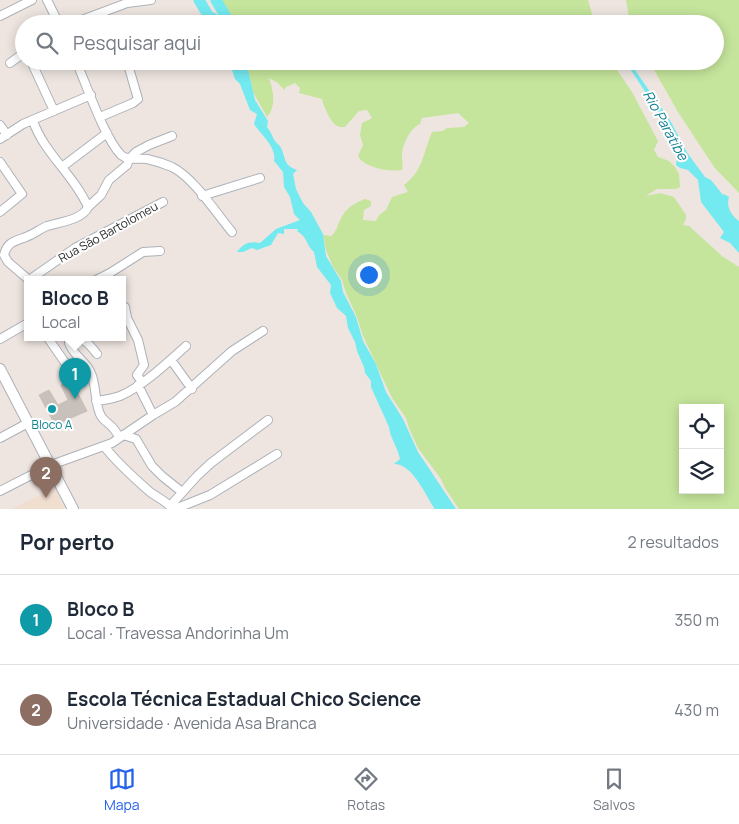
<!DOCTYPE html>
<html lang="pt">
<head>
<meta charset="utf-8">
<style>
	body { margin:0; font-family:Manrope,sans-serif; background:#f2f2f3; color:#1f2937 }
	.controls { position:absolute; right:15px; bottom:15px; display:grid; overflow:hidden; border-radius:0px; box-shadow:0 2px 12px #0003 }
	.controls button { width:45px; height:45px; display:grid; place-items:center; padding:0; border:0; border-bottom:1px solid #e0e1e3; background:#fff; color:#1f2937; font:25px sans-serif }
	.you { position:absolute; left:368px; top:274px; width:18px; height:18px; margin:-12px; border:4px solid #fff; border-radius:50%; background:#1a73e8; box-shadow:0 0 0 8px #1a73e833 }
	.badge { display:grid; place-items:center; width:32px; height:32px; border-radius:50%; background:#2563eb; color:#fff; font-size:16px; font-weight:700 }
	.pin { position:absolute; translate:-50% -41px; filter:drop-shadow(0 1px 2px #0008) }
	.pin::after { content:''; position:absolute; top:26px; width:18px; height:15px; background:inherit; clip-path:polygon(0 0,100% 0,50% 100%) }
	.popup { position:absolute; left:24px; top:276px; width:102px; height:65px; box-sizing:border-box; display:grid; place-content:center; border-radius:0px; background:#fff; filter:drop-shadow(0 1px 4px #0005); font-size:16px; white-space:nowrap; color:#747a83 }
	.popup b { font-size:19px; color:#1f2937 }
	.popup::after { content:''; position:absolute; left:50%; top:100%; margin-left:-10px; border:10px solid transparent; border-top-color:#fff }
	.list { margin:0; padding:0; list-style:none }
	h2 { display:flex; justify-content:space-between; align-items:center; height:65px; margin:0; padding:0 20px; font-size:21px }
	h2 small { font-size:16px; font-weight:400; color:#747a83 }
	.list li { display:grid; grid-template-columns:32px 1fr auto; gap:15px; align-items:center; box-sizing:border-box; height:90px; padding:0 20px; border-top:1px solid #e0e1e3 }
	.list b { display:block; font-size:19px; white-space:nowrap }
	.list p { margin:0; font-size:16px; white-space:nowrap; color:#747a83 }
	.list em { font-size:16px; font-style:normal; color:#747a83 }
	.icon { flex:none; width:28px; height:28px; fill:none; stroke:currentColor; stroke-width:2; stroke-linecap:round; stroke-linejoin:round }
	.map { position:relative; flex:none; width:739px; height:509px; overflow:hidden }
	.search { position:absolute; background:#fff; box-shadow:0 2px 12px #0003; left:15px; right:15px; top:15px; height:55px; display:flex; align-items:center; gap:12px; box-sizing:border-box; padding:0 18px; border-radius:28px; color:#747a83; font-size:19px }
	.sheet { height:245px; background:#fff }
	nav { display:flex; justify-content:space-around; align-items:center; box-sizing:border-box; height:70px; border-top:1px solid #e0e1e3; background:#fff; font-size:14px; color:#747a83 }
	nav a { display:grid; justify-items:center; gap:2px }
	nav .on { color:#2563eb }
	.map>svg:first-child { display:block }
</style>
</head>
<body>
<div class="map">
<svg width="739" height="509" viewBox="0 0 739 509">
	<rect width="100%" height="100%" fill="#eee5e0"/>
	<path fill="#f0decf" d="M55 488 64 509H11Z"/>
	<path fill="#c5e59c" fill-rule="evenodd" d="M218 0H588L595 24H231L229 16Z
		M626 0H739V193L714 167 678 112 649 61H715V24H630Z
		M246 61H611L632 92 658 141 654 150 658 157 669 161 675 167 679 174 680 187 676 189H657L646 196 660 193 674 197 686 215V219L683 225 689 226 722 256 739 267V509H459L445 488 441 479 418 448 409 428 406 418 392 398 363 336 357 317 346 293 342 280 333 267 326 250 323 235 331 236C335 233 336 230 338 225 344 210 350 205 365 199L371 201V206L364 210 363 220 376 221 379 215 386 210 392 197 408 192 404 185C423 171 423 153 432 132L443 131 447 128 464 127 469 123 458 113 422 118 420 124C410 128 403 144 402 154 401 160 404 164 402 170 390 172 364 168 358 156L363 145 360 135 362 123 372 118 367 110 359 111 345 127C342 127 339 127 337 126 331 123 323 105 322 99L299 93 300 88 295 83 286 87 284 90 278 83 269 78C273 90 277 106 267 117L253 92ZM683 408H720V490H683V442H680L683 440Z"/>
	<path fill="#73eaf0" d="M229 61H246L255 100 268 121 267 127C271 132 272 136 275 141 277 144 280 145 281 148 286 158 283 165 297 170L293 174 296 189 303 203 311 212 323 234 326 256 341 281 343 292 356 317 363 341 376 364 386 392 403 419 418 452 456 509H435C425 495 413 464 394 464L400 459C398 448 390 438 389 427L371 387V381L365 373 364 367 357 351 355 342 348 328 346 316 337 308 330 293 331 285 317 267 314 252C306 246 308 237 297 231L298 229H284V234L278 233 271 245 257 250 252 248 243 252H237C244 243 249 241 260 243L276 229 300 220 294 214 290 197 284 187 283 172 274 161C277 147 261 135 254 124L257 114 250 110 240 84 235 79Z
		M625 61H632L635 70 671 122 686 151 705 177 711 180 723 195 724 194 729 197C726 207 731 215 739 221V253L730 243 720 238 724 232 701 202 698 180 688 170 680 168 676 165 678 150 672 141 657 110Z"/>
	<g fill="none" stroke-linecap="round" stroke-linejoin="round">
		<path stroke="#73eaf0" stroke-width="11" d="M199 0 209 17 213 18 217 24
			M216 0 230 24"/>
	</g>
	<path fill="#c7c0bb" stroke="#cac0b9" d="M71 380 87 411 55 425 39 395 49 390 58 405 68 400 61 385Z"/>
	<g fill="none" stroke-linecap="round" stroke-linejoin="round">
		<defs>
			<path id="street" d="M47 0 59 24
				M0 16 32 0
				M71 24 127 3 151 0
				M31 61 54 111
				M76 61C87 86 104 137 121 155 128 161 138 158 147 159 156 161 165 164 172 167 194 178 216 213 232 232
				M10 63 24 53
				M100 117 133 103 138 99 127 61
				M33 121C44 153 74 175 88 207 82 220 60 222 47 226 40 229 34 234 26 237 15 241 7 242 4 255L8 262 29 280 75 248 163 202
				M0 125 7 135
				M0 139 23 124 91 95
				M0 162 22 194 0 212
				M62 167 107 133
				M202 196 260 178
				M88 207 101 195 109 180 127 165 129 159 136 152 149 145 172 136
				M96 280 110 273 143 252 160 251
				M122 306 125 307 127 318 138 340 144 365 137 375 142 382
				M48 338 66 364
				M0 339 28 323
				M97 354C90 345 83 335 70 340L69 343C73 355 85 361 90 371 97 385 94 400 100 414 104 424 114 423 119 438
				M171 360 192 389
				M138 385 153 415
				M96 401C104 400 112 399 120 396 142 387 168 362 186 346
				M123 435 136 439 152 466 162 476 182 492
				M0 438 28 423
				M104 446C117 463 134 478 150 492 158 498 167 501 172 509
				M0 491 51 465 112 443 153 415 175 402 232 351 263 331
				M170 506 197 476 211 463 268 420
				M175 509 210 495 277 454"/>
			<path id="secondary" d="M0 369 73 509"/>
		</defs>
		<use href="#street" stroke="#adb2b9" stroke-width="10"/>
		<use href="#secondary" stroke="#adb2b9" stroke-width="12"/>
		<use href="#street" stroke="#fff" stroke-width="8"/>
		<use href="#secondary" stroke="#fff" stroke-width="10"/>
	</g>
	<circle fill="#0f9aa8" stroke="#fff" stroke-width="2" cx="52" cy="409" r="5"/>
	<g text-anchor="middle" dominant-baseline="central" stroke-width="4" stroke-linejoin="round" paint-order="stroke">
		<g font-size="12" fill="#2d2d2d" stroke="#fff">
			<text transform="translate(108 232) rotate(-29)">Rua São Bartolomeu</text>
		</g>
		<g font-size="12" fill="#0d838f" stroke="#fff">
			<text x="52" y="424">Bloco A</text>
		</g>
		<g font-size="14" font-style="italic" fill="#0c8294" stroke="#fff">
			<text transform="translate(666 125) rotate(61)">Rio Paratibe</text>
		</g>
	</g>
</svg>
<div class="controls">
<button><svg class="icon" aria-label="locate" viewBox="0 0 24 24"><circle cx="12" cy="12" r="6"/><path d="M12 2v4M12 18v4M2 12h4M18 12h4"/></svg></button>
<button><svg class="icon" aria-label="layers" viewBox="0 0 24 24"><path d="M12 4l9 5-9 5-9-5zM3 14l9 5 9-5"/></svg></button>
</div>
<div class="you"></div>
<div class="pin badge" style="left:75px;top:399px;background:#0f9aa8">1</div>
<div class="popup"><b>Bloco B</b>Local</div>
<div class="pin badge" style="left:46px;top:498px;background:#8d6e63">2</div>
<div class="search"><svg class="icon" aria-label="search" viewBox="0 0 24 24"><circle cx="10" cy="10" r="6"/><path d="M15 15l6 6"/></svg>Pesquisar aqui</div>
</div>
<section class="sheet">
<h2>Por perto<small>2 resultados</small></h2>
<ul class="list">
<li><span class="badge" style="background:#0f9aa8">1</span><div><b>Bloco B</b><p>Local · Travessa Andorinha Um</p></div><em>350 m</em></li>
<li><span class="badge" style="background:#8d6e63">2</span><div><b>Escola Técnica Estadual Chico Science</b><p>Universidade · Avenida Asa Branca</p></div><em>430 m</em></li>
</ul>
</section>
<nav>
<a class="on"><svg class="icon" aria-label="map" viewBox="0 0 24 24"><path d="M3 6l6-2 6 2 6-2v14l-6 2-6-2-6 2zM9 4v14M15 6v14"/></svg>Mapa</a>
<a><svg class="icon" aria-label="directions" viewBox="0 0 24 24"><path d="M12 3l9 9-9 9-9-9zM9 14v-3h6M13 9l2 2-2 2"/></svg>Rotas</a>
<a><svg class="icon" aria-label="saved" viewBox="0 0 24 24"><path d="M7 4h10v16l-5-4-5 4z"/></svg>Salvos</a>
</nav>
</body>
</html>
